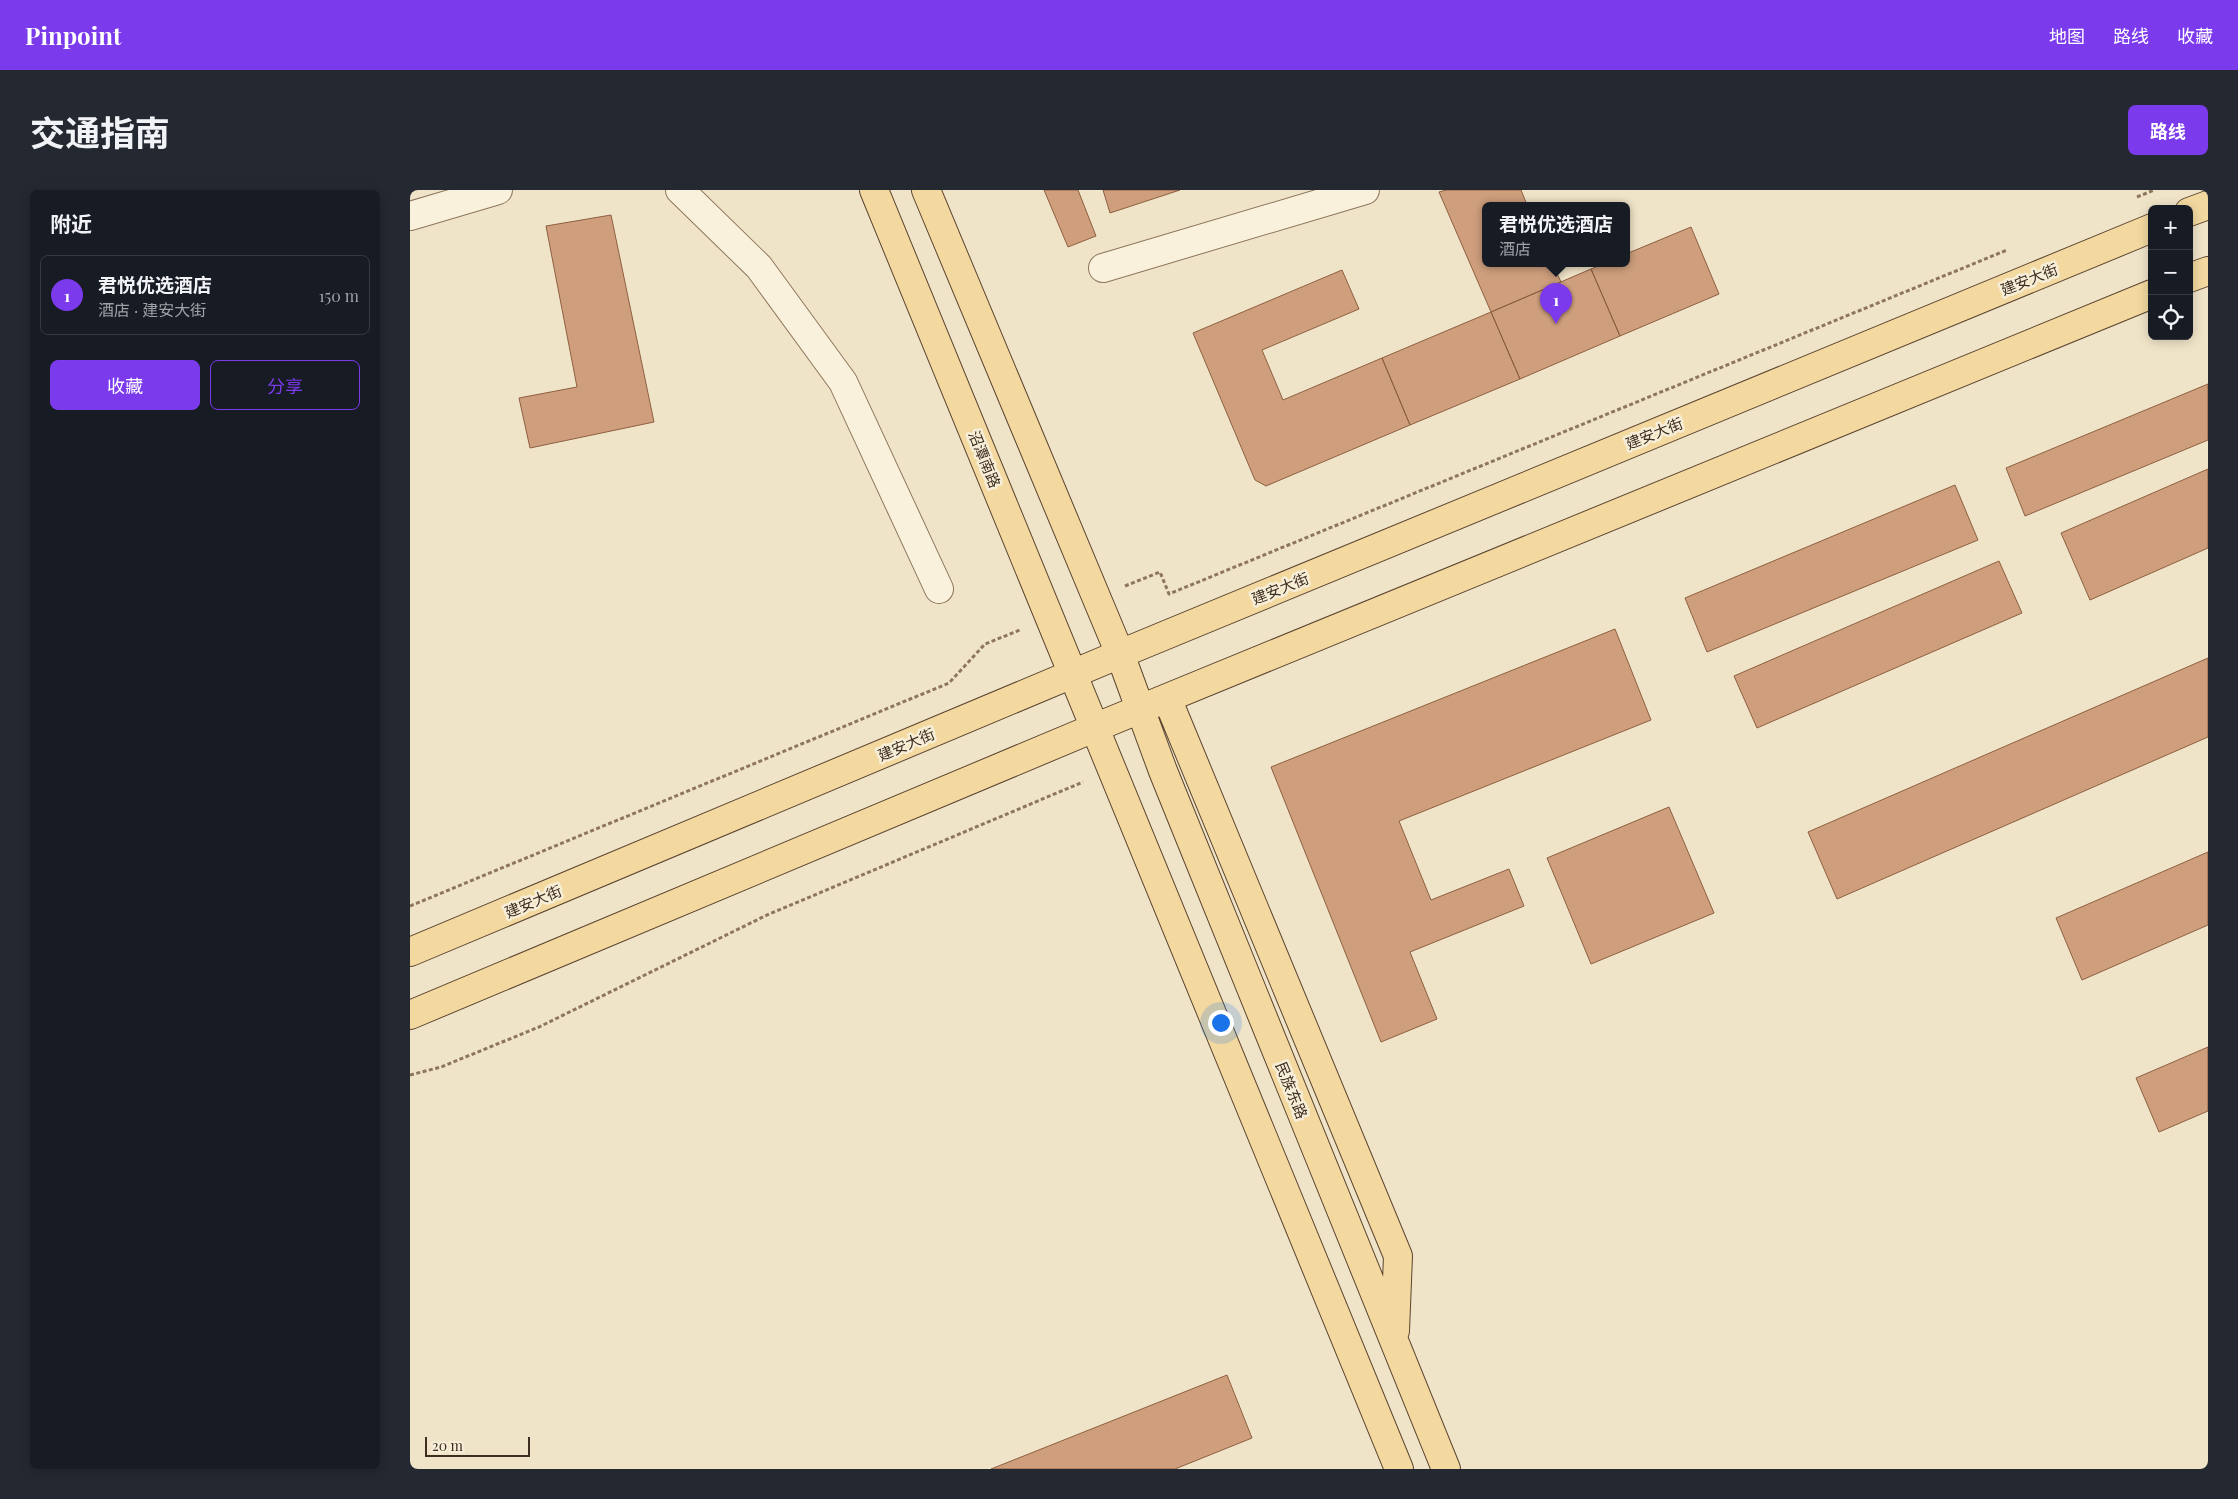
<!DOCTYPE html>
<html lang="zh">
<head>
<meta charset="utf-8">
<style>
	body { margin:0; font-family:"Playfair Display","Noto Sans SC",serif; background:#242831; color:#f1f3f6 }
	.controls { position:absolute; right:15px; top:15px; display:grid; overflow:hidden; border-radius:8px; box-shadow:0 2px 12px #0003 }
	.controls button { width:45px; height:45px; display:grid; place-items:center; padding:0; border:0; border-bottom:1px solid #363941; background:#171b24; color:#f1f3f6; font:25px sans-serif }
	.scale { position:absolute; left:15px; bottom:12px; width:105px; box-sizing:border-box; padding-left:5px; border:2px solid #3d2e20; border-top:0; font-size:14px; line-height:18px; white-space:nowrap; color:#3d2e20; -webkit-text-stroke:4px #f7eed8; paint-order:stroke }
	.you { position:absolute; left:810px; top:832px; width:18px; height:18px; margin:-12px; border:4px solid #fff; border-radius:50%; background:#1a73e8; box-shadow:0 0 0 8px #1a73e833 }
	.badge { display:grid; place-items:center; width:32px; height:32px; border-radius:50%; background:#7c3aed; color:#fff; font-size:16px; font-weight:700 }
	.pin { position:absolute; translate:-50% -41px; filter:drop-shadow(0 1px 2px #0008) }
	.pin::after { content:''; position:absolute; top:26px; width:18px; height:15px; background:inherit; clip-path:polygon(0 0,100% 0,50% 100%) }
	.popup { position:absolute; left:1072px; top:12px; width:148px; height:65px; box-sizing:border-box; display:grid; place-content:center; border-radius:8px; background:#171b24; filter:drop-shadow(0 1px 4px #0005); font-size:16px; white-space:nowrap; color:#9ea1a6 }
	.popup b { font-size:19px; color:#f1f3f6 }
	.popup::after { content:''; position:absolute; left:50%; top:100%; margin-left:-10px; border:10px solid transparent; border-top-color:#171b24 }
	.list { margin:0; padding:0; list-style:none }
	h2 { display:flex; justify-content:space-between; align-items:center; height:65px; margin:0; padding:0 20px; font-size:21px }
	h2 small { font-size:16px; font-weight:400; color:#9ea1a6 }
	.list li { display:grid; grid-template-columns:32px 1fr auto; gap:15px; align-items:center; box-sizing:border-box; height:80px; margin:0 10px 10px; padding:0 10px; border:1px solid #363941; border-radius:8px }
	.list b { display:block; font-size:19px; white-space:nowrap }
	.list p { margin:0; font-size:16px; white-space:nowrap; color:#9ea1a6 }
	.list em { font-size:16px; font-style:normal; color:#9ea1a6 }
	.actions { display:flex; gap:10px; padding:15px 20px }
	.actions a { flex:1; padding:11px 0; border:1px solid #7c3aed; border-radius:8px; text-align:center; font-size:18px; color:#7c3aed }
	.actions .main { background:#7c3aed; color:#fff }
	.icon { flex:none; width:28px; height:28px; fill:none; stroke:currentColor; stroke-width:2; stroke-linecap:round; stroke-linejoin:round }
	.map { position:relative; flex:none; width:1798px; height:1279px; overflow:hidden; border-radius:8px }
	header { display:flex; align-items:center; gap:30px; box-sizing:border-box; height:70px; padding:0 25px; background:#7c3aed; color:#fff }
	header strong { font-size:24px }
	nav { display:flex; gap:28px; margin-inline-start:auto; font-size:18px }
	.intro { display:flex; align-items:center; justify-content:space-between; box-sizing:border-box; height:120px; padding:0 30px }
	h1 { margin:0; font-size:35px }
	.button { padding:12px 22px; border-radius:8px; background:#7c3aed; color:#fff; font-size:18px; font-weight:700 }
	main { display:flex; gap:30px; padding:0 30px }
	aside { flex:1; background:#171b24; border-radius:8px; box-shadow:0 2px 12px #0003 }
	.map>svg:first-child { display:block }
</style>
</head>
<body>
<header>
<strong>Pinpoint</strong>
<nav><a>地图</a><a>路线</a><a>收藏</a></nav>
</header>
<div class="intro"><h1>交通指南</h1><a class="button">路线</a></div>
<main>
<aside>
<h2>附近<small></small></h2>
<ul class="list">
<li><span class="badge">1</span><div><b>君悦优选酒店</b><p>酒店 · 建安大街</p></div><em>150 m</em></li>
</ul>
<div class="actions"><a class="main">收藏</a><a>分享</a></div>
</aside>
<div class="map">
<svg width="1798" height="1279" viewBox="0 0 1798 1279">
	<rect width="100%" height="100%" fill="#f0e4c8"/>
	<path fill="#cf9f7d" stroke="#8d5f41" d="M634 0H668L686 46 658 57Z
		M693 0H770L700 23Z
		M1036 0H1111L1117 15H1076V73H1142L1151 92 1081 122 1029 2Z
		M201 25 244 232 120 258 109 208 167 197 136 36Z
		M1281 37 1309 104 1210 146 1181 79 1196 73H1216V64Z
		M1181 79 1210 146 1110 189 1081 122Z
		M932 80 949 119 852 160 873 210 972 168 1000 235 856 296 845 290 783 143Z
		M1081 122 1110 189 1000 235 972 168Z
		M1798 194V250L1615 326 1596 278Z
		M1798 279V358L1680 410 1651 343Z
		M1545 295 1568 350 1297 462 1275 408Z
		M1589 371 1612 423 1347 538 1324 486Z
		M1205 439 1241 530 989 631 1021 710 1099 679 1114 716 1000 762 1027 829 971 852 861 577Z
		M1798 468V547L1427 709 1398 642Z
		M1259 617 1304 723 1181 774 1137 668Z
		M1798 662V735L1672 790 1646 728Z
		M1798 857V921L1749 942 1726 888Z
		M817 1185 842 1248 765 1279H581Z"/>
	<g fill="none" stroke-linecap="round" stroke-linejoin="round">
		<defs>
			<path id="minor" d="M270 0 349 77 433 192 529 399
				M0 26 88 0
				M693 78 955 0"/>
			<path id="major" d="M464 0 989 1279
				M516 0 710 464 753 581 1036 1279
				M1779 22 1798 15
				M1779 88 1798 81
				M757 508 988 1066 985 1141
				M0 762 710 464 1742 38
				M0 825 684 538 1742 104"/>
		</defs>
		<use href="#minor" stroke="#8d765c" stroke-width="30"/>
		<use href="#major" stroke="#5b4430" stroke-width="30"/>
		<path stroke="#8d765c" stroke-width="3" stroke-dasharray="4 2.5" stroke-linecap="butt" d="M1727 7 1744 0
			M715 396 750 382 759 404 1597 60
			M0 716 539 493 575 454 610 440
			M0 885 31 877 129 837 357 725 673 592"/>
		<use href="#minor" stroke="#faf1dc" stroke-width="28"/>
		<use href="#major" stroke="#f3d9a0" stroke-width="28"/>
	</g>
	<g text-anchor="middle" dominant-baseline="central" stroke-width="5" stroke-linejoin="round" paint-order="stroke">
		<g font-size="15" fill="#3d2e20" stroke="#f7eed8">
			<text transform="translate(1619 89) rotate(-22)">建安大街</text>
			<text transform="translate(1244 243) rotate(-22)">建安大街</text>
			<text transform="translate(575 269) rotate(68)">沼潭南路</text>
			<text transform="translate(870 398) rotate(-22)">建安大街</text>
			<text transform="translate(496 554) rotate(-23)">建安大街</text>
			<text transform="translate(123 711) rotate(-23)">建安大街</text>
			<text transform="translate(882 900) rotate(68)">民族东路</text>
		</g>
	</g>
</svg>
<div class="controls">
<button>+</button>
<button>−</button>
<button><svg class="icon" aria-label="locate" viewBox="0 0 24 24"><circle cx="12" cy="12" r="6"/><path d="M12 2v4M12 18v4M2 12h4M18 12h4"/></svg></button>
</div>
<div class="scale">20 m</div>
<div class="you"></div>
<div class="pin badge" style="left:1146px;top:134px">1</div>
<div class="popup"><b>君悦优选酒店</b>酒店</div>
</div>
</main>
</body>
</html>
